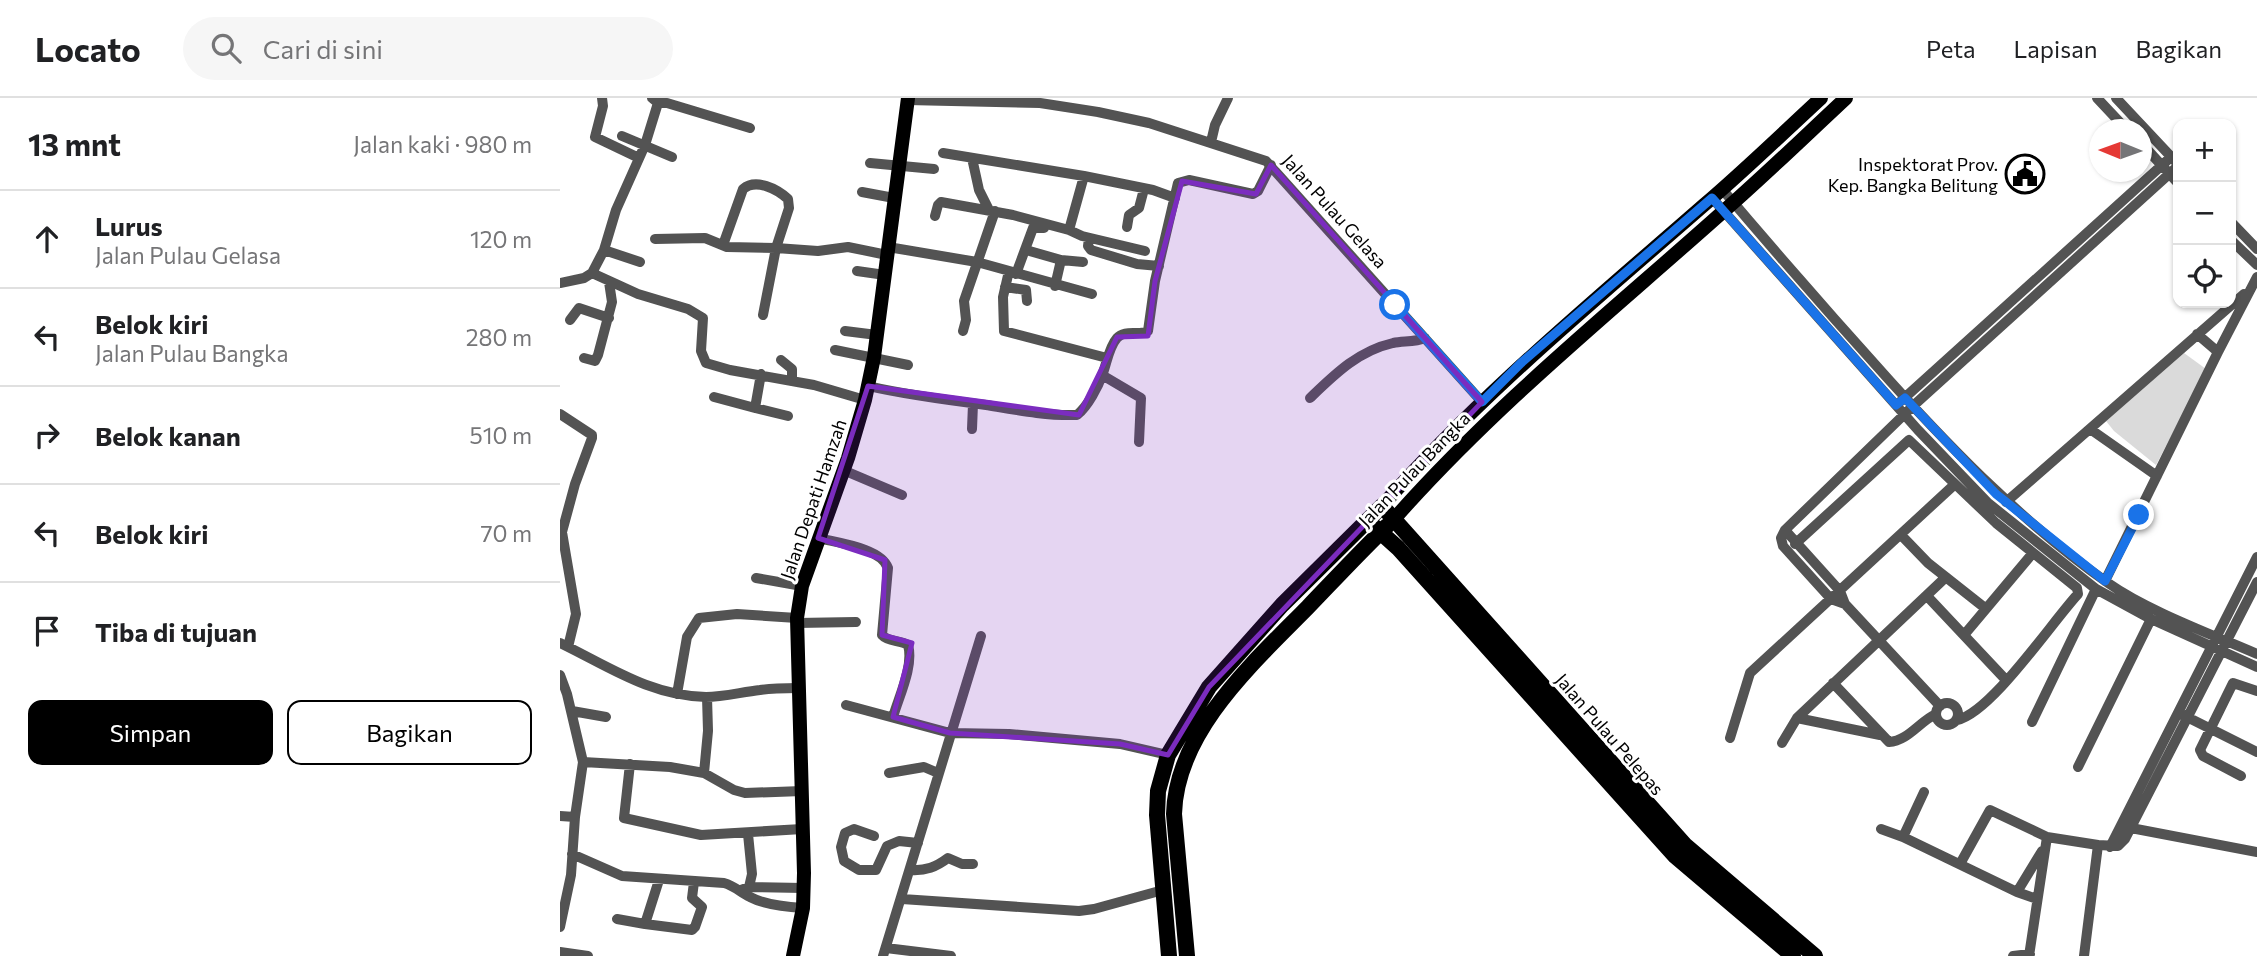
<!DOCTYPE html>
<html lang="id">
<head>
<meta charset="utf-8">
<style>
	body { margin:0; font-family:Commissioner,sans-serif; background:#f6f6f6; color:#202124 }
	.controls { position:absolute; right:21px; top:21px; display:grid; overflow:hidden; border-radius:14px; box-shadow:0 2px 5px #0004 }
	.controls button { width:63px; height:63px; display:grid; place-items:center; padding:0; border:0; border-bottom:2px solid #e0e0e0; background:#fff; color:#202124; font:35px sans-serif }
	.compass { position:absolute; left:1529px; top:21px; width:63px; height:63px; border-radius:50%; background:#fff; box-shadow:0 2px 5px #0004; rotate:271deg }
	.stop { position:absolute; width:21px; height:21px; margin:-16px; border:5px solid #1a73e8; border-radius:50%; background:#fff }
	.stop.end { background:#1a73e8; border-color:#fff; box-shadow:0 2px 7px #0008 }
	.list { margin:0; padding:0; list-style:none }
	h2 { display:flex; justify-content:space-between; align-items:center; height:91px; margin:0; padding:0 28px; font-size:30px }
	h2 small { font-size:23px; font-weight:400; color:#757577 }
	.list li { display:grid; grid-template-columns:46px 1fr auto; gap:21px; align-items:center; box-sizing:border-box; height:98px; padding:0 28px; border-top:2px solid #e0e0e0 }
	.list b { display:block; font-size:26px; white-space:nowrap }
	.list p { margin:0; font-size:23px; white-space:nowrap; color:#757577 }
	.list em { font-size:23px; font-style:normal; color:#757577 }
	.actions { display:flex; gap:14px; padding:21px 28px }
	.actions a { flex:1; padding:16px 0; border:2px solid #000; border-radius:14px; text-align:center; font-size:24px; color:#000 }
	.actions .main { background:#000; color:#fff }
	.icon { flex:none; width:38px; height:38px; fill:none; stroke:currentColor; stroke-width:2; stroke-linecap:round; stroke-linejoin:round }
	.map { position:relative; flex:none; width:1697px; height:858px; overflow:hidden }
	header { display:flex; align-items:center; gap:42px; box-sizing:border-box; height:98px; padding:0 35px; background:#fff; border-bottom:2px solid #e0e0e0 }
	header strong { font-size:33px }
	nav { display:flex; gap:38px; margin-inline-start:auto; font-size:24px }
	.search { width:490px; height:63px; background:#f6f6f6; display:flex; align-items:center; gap:18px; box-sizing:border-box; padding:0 24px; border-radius:38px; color:#757577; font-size:26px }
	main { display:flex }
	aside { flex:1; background:#fff }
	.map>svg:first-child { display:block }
</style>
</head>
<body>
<header>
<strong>Locato</strong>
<div class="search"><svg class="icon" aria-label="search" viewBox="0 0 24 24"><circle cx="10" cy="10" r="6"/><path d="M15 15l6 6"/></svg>Cari di sini</div>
<nav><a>Peta</a><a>Lapisan</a><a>Bagikan</a></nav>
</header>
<main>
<aside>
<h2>13 mnt<small>Jalan kaki · 980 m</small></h2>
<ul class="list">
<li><svg class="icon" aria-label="ahead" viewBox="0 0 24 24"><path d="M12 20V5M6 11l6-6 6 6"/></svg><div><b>Lurus</b><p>Jalan Pulau Gelasa</p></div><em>120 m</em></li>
<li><svg class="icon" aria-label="left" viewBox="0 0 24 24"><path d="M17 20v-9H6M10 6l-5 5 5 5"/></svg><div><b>Belok kiri</b><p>Jalan Pulau Bangka</p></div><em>280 m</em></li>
<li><svg class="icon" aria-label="right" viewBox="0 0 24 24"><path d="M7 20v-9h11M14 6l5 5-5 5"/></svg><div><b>Belok kanan</b></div><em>510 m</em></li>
<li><svg class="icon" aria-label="left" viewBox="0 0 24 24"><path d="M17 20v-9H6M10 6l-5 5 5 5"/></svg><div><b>Belok kiri</b></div><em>70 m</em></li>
<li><svg class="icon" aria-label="arrive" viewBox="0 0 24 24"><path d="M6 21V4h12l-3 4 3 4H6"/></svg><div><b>Tiba di tujuan</b></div></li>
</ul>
<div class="actions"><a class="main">Simpan</a><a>Bagikan</a></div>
</aside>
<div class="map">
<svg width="1697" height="858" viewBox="0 0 1697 858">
	<rect width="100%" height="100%" fill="#fff"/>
	<path fill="#dadada" d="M1624 255 1646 271 1596 367 1554 333 1546 323Z"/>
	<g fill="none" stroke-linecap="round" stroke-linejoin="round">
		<path stroke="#535353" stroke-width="10" d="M42 0 43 8 35 39 79 60
			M1537 0 1567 32
			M1556 0 1616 64
			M347 2 480 5 538 14 589 25 706 63 922 304
			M98 5H107L190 30
			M62 38 112 59
			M651 44 655 27 668 0
			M1582 46 1618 85
			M383 55 524 78 593 92 615 100
			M412 60 419 92 429 112
			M310 65 374 71
			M1162 91C1217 156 1273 220 1330 283 1397 357 1466 427 1548 485 1588 513 1651 536 1697 556
			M302 94 334 100
			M1152 100 1358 332 1428 405 1536 491 1591 521 1697 569
			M375 118 378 107 381 104 453 117 509 132 522 138 585 153
			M1671 124 1697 151
			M567 129 569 117 579 110 584 91
			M509 132 524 78
			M529 140 528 148 531 152 577 166 599 168
			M95 141 145 140 167 149 216 150 203 217
			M1671 142 1697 167
			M163 147 183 91C196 80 217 91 228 101L229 110 216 150 258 153 288 149 327 157
			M328 149 417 164 532 196
			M44 152 80 164
			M466 152 501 162 495 188
			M501 162 523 164
			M297 173 325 177
			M449 173 443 199 444 233 547 260
			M32 175 78 196 128 211 143 220 141 253 146 265 170 272 254 287 305 302
			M456 176 473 130H484
			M0 185 24 180 32 175 44 152 56 112 85 47 98 5 92 0
			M445 189 466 192 467 203
			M10 222 19 210 49 220
			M285 233 317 237
			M403 233 406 222 404 203 435 113
			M1637 236 1658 254
			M275 252 348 267
			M24 260 35 263 38 257 52 204 49 184
			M221 262 232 271V283
			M201 276 195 310 228 318
			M542 277 581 300 579 344
			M308 288C347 297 386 302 426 307 456 312 486 318 517 317 528 308 538 289 543 275 547 264 549 249 557 240 565 231 579 238 588 233L595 183 618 85 629 82 693 96 698 93 711 67
			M154 299 195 310
			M750 300C775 276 798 253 833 245 844 243 855 244 865 240
			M1341 303 1611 59
			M0 316 32 337V340L15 386 2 434 16 516 8 549
			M412 331 413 306
			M1530 331 1597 378
			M283 372 342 397
			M1446 404 1684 196
			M1225 432 1280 493 1285 506 1271 501 1223 448 1221 440 1225 432 1353 308 1618 68
			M1341 437 1368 465 1425 510
			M258 440C278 445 321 450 328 470L322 537C328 544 340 542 348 547 354 568 339 598 333 619
			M1235 446 1349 342 1436 425 1517 490 1518 496C1492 524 1431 615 1397 622
			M196 480 242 488
			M1545 483 1658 254 1697 179
			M1367 498 1446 582
			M1285 506 1380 608
			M237 525 296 524
			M1404 537 1472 456
			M0 545C48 568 90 598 146 599 163 599 182 594 200 592 212 590 225 590 238 590
			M0 577 7 596 23 664 15 719 11 777 0 829
			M1273 585 1329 644C1348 643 1360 623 1376 616
			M117 596 127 539 139 520 177 516 237 520
			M1376 616a11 11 0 1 1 22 0a11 11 0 1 1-22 0Z
			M286 607 390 635 449 636 560 646 608 657
			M12 613 46 619
			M1621 616 1697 654
			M1237 620 1320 637
			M1472 624 1536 491
			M1170 640 1190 575 1394 387
			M1222 645 1237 620 1386 479
			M23 664 110 669 144 675 174 692 185 695 242 693
			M70 666 64 720 141 737 242 731
			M1518 669 1591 521
			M144 675 148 633 147 599
			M329 675 364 669 378 675
			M1681 678 1643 658 1640 652 1673 585 1697 593
			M0 718 15 719
			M1571 730 1697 754
			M1321 731 1343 739 1457 794 1477 801
			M188 736 192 776 189 789
			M314 738 294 731 285 735 281 749 284 763 299 772H316L327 748 339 743 358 745
			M1343 739 1364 694
			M1550 749 1697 459
			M12 756 62 778 164 785C175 788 181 795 190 799 205 807 226 809 243 810
			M1400 766 1430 712 1487 739 1538 747
			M350 772C366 773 376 769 388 760L402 766H413
			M99 782 85 826 132 832 135 829 142 809 132 800 134 784
			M181 792 189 789 243 790
			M1457 794 1482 753
			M342 801 519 813 534 811 603 792
			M57 821 85 826
			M326 850 391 858
			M0 854 28 858
			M323 858 421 538
			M1453 858 1470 856
			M1469 858 1487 739
			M1524 858 1538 747 1558 748 1565 741 1697 484"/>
		<path stroke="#000" stroke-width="14" d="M822 408C920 297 1033 204 1144 107 1184 73 1222 36 1261 0
			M835 420C933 309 1047 217 1157 119 1201 81 1243 40 1286 0
			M233 858 243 810 244 775 237 520 242 488 288 360 305 302 314 259 348 0"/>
		<path stroke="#000" stroke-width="16" d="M808 423 838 450 1115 758 1233 858
			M609 858 597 717 598 693 608 657 649 589 722 507 822 408 1125 747 1255 858
			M627 858 614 716C616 633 694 564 748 509 774 482 800 454 827 428"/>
	</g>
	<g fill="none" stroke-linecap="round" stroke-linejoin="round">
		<path stroke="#1a73e8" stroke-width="9" d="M835 207 922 304 961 265 1152 100 1336 307 1345 300 1436 396 1545 483 1579 417"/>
	</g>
	<path fill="#7b2cbf" fill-opacity="0.2" stroke="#7b2cbf" stroke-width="5" stroke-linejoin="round" d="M711 67 922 304 649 589 608 657 560 646 390 635 333 619 352 545 322 537 325 462 258 440 308 288 519 317 557 239 588 238 595 183 622 83 696 96Z"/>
	<defs>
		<symbol id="civic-ring" viewBox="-11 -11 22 22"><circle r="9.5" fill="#fff" stroke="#000" stroke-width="1.5"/><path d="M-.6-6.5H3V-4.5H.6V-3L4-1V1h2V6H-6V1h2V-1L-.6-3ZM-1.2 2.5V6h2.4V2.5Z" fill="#000"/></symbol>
	</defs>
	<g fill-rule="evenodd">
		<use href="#civic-ring" x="1443" y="54" width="44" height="44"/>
	</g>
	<g text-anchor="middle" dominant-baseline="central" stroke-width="6" stroke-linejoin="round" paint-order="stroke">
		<g font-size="18" fill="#000" stroke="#fff" text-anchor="end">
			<text x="1438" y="66">Inspektorat Prov.<tspan x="1438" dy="21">Kep. Bangka Belitung</tspan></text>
		</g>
		<g font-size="18" fill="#000" stroke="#fff">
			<text transform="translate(775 113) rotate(48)">Jalan Pulau Gelasa</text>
			<text transform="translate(854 371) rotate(-46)">Jalan Pulau Bangka</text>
			<text transform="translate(253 401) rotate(-71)">Jalan Depati Hamzah</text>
			<text transform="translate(1050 636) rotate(49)">Jalan Pulau Pelepas</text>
		</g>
	</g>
</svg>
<div class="controls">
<button>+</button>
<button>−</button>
<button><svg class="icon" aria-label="locate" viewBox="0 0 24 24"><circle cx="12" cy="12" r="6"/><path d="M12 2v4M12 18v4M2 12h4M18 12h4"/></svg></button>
</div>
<svg class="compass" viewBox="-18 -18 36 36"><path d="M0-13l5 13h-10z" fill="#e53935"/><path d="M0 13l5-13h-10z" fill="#757577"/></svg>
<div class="stop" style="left:835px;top:207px"></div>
<div class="stop end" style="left:1579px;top:417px"></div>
</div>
</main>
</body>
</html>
